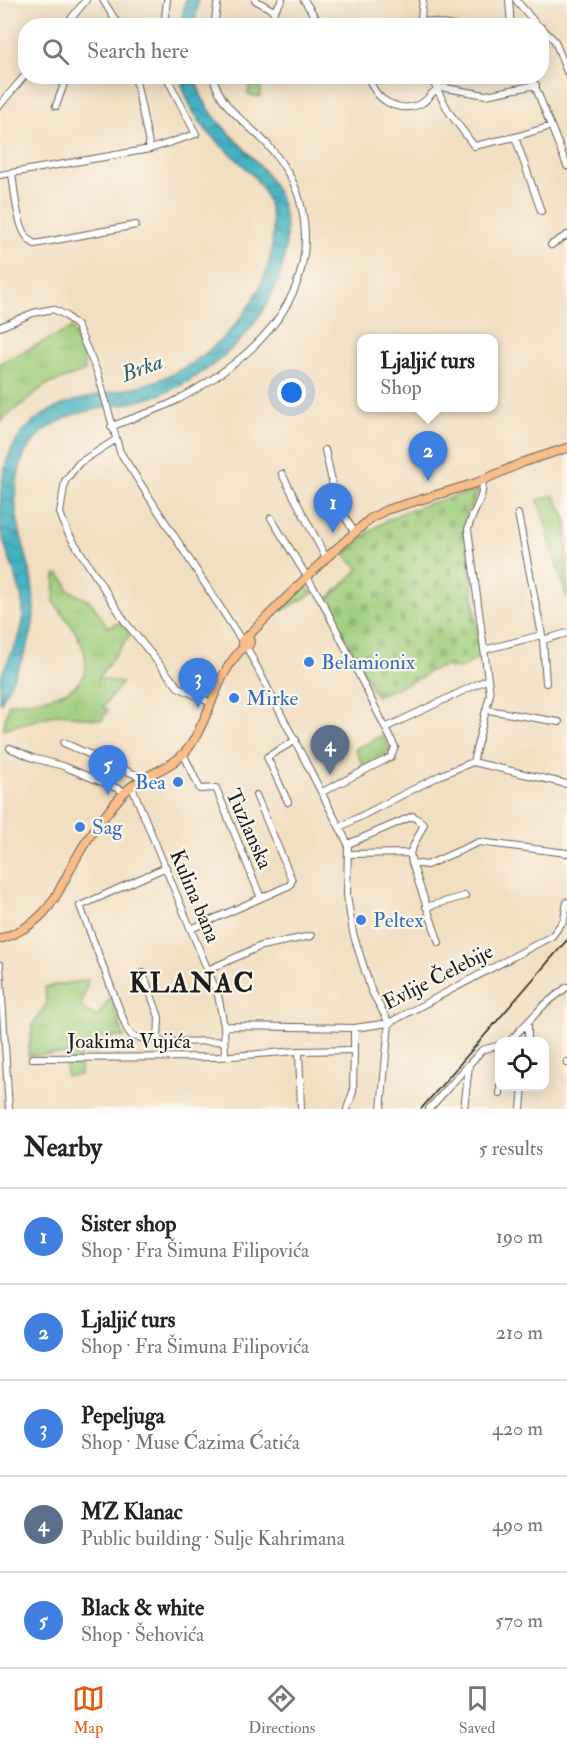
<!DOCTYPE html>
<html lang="en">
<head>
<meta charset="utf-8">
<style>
	body { margin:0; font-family:"IM FELL Double Pica",serif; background:#f6f6f6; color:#222 }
	.controls { position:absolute; right:18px; bottom:18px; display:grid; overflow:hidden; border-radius:12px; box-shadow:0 3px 15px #0003 }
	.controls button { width:54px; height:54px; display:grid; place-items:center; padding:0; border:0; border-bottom:2px solid #e0e0e0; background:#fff; color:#222; font:30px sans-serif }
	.you { position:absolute; left:292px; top:393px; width:21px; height:21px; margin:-15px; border:4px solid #fff; border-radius:50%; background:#1a73e8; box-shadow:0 0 0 9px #1a73e833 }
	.badge { display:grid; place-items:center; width:39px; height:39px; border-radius:50%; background:#ea580c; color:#fff; font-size:20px; font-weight:700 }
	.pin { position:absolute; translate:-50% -50px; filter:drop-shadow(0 2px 3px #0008) }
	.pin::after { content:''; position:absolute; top:32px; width:21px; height:18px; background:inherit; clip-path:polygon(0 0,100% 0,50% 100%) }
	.popup { position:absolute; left:357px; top:334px; width:141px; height:78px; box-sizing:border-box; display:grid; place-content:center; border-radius:12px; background:#fff; filter:drop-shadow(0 2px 4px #0005); font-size:20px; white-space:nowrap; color:#767676 }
	.popup b { font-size:22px; color:#222 }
	.popup::after { content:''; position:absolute; left:50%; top:100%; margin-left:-12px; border:12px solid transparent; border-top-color:#fff }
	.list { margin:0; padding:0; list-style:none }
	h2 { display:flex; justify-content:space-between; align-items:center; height:78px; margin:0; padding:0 24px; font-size:26px }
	h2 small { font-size:20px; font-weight:400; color:#767676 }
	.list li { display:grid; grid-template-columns:39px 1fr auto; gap:18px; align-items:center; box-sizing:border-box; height:96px; padding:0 24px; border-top:2px solid #e0e0e0 }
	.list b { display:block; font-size:22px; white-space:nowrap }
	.list p { margin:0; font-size:20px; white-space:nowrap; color:#767676 }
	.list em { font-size:20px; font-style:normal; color:#767676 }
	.icon { flex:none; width:33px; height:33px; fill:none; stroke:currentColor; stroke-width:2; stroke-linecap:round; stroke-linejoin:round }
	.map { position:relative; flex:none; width:567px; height:1109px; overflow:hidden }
	.search { position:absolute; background:#fff; box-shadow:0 3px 15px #0003; left:18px; right:18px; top:18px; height:66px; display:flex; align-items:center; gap:15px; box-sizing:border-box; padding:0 21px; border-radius:24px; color:#767676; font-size:22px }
	.sheet { height:558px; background:#fff }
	nav { display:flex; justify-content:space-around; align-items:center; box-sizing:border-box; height:84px; border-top:2px solid #e0e0e0; background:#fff; font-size:16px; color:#767676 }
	nav a { display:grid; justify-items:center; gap:3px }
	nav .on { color:#ea580c }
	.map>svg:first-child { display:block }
</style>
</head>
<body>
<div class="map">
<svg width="567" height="1109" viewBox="0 0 567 1109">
	<defs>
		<pattern id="grass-tufts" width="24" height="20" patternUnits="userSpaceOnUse" patternTransform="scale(1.5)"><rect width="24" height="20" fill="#9ecd7b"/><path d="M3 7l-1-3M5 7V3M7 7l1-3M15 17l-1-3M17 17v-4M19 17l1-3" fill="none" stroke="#88af6a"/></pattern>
		<pattern id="cemetery-stones" width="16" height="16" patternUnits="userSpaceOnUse" patternTransform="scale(1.5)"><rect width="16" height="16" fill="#9ecd7b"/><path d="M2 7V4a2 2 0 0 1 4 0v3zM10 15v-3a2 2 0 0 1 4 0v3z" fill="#88af6a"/></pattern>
		<pattern id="water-waves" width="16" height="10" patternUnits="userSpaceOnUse" patternTransform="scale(1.5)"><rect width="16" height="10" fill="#45b2c2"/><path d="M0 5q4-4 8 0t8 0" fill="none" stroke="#39909d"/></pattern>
	</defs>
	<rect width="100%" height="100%" fill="#fbf7ec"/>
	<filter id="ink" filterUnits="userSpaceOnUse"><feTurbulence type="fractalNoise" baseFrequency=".0167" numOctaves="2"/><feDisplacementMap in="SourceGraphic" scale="12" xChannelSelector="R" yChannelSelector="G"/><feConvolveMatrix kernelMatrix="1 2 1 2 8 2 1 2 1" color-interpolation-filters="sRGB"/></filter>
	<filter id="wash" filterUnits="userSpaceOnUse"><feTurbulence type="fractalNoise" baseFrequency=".008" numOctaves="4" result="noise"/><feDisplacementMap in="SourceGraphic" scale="24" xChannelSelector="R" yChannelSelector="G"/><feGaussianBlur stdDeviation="1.35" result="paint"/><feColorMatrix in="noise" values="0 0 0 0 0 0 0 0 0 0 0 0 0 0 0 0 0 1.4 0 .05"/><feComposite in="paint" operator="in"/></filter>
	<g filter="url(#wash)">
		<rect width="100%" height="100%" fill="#f2dec0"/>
		<path fill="url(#grass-tufts)" stroke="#5d744c" stroke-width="1.5" d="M72 328 82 352 85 371 44 386 0 422V363Z
			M554 495 567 522V599L538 500Z
			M58 574 66 582 68 590 91 602 108 627 121 622 130 635 98 678 122 683 103 707 108 710 102 720 58 714 3 729 9 703C92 698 110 669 54 603L55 575Z
			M305 586 313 593 282 611 281 609Z
			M88 980 81 1008 97 1017 111 997 124 1037H96L97 1053 80 1054V1075L66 1076V1054L28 1055 33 1024 46 1005 45 987Z"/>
		<path fill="url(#cemetery-stones)" stroke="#5d744c" stroke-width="1.5" d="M479 490 466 516 465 526 480 657 459 669 445 666 429 671 422 677 376 696 326 601 359 569 345 556C382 510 426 505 479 490Z"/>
		<path fill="#9ecd7b" stroke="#5d744c" stroke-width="1.5" d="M250 77H262L260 97 248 95Z
			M383 735 390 751 363 765 355 749Z"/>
		<path fill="url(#water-waves)" stroke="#30676f" stroke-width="1.5" d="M185 0H198L195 25H181Z
			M180 77H195C209 138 276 154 285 219 296 298 226 371 156 396 107 413 55 403 24 455 0 521 35 548 34 611 34 644 14 675 0 704 0 696 0 685 1 677 7 657 22 640 23 618 24 584 6 559 0 527 0 498 0 464 17 440 51 391 109 399 158 380 223 355 284 285 271 213 264 174 232 159 208 132 194 116 185 97 180 77Z"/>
	</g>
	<g filter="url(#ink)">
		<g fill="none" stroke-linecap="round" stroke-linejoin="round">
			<defs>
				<path id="minor" d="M103 0 119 26
					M255 0 274 11 282 0
					M304 0 321 26
					M509 0 511 26
					M516 0 538 26
					M420 20 454 26
					M65 26 86 0
					M164 26 167 0
					M214 26 218 0
					M272 26 274 11
					M420 26 423 0
					M542 28 555 41 567 72
					M135 76 150 149
					M369 76C373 100 400 115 422 103 429 99 432 91 440 87L486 95 536 85
					M430 76 449 112 474 146 515 137 551 126
					M531 76 567 166
					M0 105 26 74
					M56 106 67 76
					M515 137 541 211
					M12 174C15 193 17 236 35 244L136 225
					M0 175 150 149 196 134 166 76
					M551 245 567 235
					M0 327 33 313 53 309 65 315 77 326 98 374 120 452 242 641
					M111 427C133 417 158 411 179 399 242 365 307 313 305 234 304 213 299 191 288 173 280 160 271 147 260 137 240 118 220 105 213 76
					M115 440 79 463 65 481 60 513 68 533 126 623 178 687 211 703
					M325 450 337 503 354 532
					M282 474 326 558
					M518 514 543 640 546 683
					M271 518 323 603 395 747 391 757 322 792
					M543 640 567 633
					M246 646 348 844 347 895 353 933 371 990 389 1023 381 1109
					M484 650 541 635
					M488 710 559 722
					M387 727 488 679
					M64 743 145 779
					M10 748 33 758 63 766 126 792
					M184 755 200 789 216 788 261 898 290 885 292 880 256 795
					M473 762 490 694 468 529C471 514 486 495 482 481
					M132 787 218 995 224 1026 225 1054
					M288 802 267 757 296 740
					M340 827 441 775 473 762 567 784
					M348 844 413 816 424 824 410 853
					M349 854 410 853 412 863 427 865 479 842 567 853
					M412 863 439 943
					M166 867 80 906 127 1029 132 1036 163 1042 224 1041
					M426 907 465 896
					M191 929 261 898
					M0 965 9 1109
					M208 970 261 946 311 936
					M143 973 159 1017 158 1041
					M528 1024V1042
					M224 1026 354 1028 389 1023 552 936 564 920 567 902
					M509 1042 543 1006 567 987
					M354 1050V1028
					M299 1051 301 1109
					M32 1058 218 1057 299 1051 354 1050 353 1092 347 1109
					M567 1063V1062
					M500 1094V1086
					M429 1109 482 1050 500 1045
					M464 1109 469 1065
					M521 1109 523 1086"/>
				<path id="major" d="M242 642a4 4 0 1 1 8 0a4 4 0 1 1-8 0Z
					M246 638 326 558 370 519 386 510 476 483 524 462 567 448
					M0 939C51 922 55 895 78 855 89 835 106 814 121 796 140 774 174 770 190 746 211 715 217 671 245 646"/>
			</defs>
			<use href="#minor" stroke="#676055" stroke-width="8"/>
			<use href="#major" stroke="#676055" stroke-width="10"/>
			<use href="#minor" stroke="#fff" stroke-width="6"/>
			<use href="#major" stroke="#f8bd89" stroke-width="8"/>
			<path stroke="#1c1c1c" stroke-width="1.5" d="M421 1109 567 940"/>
		</g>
	</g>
	<g fill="#3f7fe0" stroke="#fbf7ec" stroke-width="2">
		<circle cx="309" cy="662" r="6"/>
		<circle cx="234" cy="698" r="6"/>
		<circle cx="178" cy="782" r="6"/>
		<circle cx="80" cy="827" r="6"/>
		<circle cx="361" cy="920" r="6"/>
	</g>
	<g text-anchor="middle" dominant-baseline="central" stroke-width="4.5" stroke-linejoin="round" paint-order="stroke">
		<g font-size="21" fill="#366cbe" stroke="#fbf7ec" text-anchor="start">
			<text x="321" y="662">Belamionix</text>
			<text x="246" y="698">Mirke</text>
			<text x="166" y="782" text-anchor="end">Bea</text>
			<text x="92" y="827">Sag</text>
			<text x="373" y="920">Peltex</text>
		</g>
		<g font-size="21" fill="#1c1c1c" stroke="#fbf7ec">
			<text transform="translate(249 829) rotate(66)">Tuzlanska</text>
			<text transform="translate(195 896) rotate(67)">Kulina bana</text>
			<text transform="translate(438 977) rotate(-27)">Evlije Čelebije</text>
			<text x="129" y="1041">Joakima Vujića</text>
		</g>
		<g font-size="22" font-style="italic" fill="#2e6067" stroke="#fbf7ec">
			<text transform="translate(142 368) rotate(-21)">Brka</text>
		</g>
		<g font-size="27" font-weight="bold" letter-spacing="1.5" fill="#1c1c1c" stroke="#fbf7ec">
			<text x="192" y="983">KLANAC</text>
		</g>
	</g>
</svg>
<div class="controls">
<button><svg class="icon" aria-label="locate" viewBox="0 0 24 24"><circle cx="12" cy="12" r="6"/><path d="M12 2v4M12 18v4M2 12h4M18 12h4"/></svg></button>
</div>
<div class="you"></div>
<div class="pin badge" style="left:333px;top:533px;background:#3f7fe0">1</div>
<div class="pin badge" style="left:428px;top:481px;background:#3f7fe0">2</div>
<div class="popup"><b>Ljaljić turs</b>Shop</div>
<div class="pin badge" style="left:198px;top:708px;background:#3f7fe0">3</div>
<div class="pin badge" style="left:330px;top:775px;background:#5c6f8a">4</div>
<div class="pin badge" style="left:108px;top:795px;background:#3f7fe0">5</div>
<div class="search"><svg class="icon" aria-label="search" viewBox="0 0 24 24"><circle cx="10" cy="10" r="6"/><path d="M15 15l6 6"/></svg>Search here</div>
</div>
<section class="sheet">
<h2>Nearby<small>5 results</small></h2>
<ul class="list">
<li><span class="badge" style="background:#3f7fe0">1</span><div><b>Sister shop</b><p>Shop · Fra Šimuna Filipovića</p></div><em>190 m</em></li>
<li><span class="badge" style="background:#3f7fe0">2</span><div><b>Ljaljić turs</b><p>Shop · Fra Šimuna Filipovića</p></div><em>210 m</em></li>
<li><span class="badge" style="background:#3f7fe0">3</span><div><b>Pepeljuga</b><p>Shop · Muse Ćazima Ćatića</p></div><em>420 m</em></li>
<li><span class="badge" style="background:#5c6f8a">4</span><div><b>MZ Klanac</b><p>Public building · Sulje Kahrimana</p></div><em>490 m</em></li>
<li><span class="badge" style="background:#3f7fe0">5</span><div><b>Black &amp; white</b><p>Shop · Šehovića</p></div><em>570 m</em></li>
</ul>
</section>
<nav>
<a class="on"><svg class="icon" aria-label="map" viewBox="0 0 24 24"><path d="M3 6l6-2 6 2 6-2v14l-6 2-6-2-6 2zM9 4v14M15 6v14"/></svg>Map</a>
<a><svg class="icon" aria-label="directions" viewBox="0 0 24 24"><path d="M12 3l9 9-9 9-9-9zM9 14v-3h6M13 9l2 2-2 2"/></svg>Directions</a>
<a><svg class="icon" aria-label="saved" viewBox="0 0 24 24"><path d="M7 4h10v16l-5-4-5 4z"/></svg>Saved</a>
</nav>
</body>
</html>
